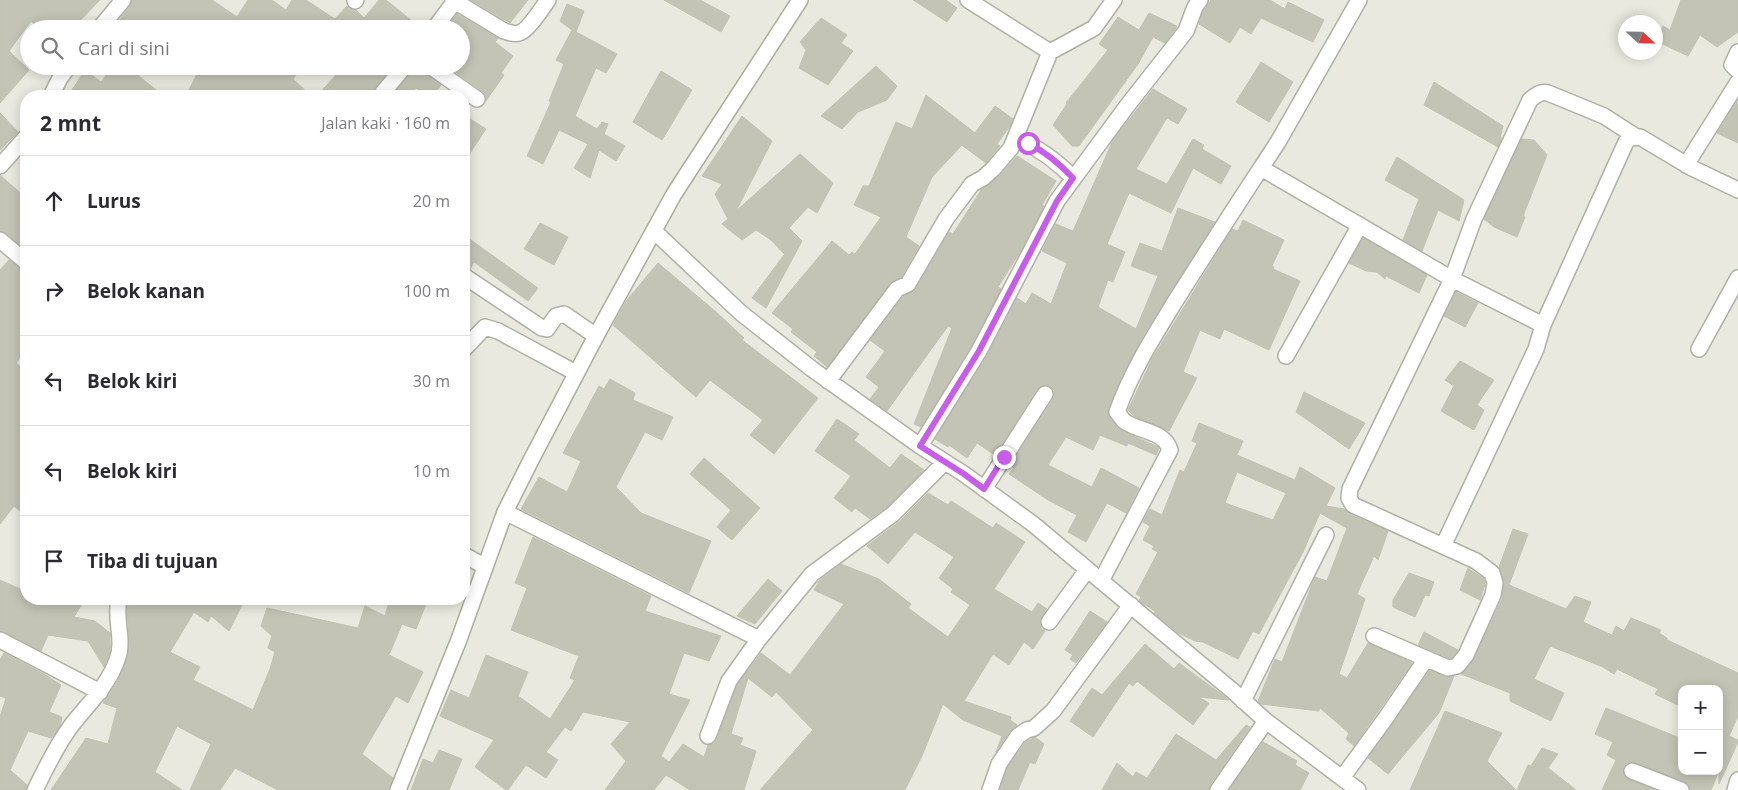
<!DOCTYPE html>
<html lang="id">
<head>
<meta charset="utf-8">
<style>
	body { margin:0; font-family:"Open Sans",sans-serif; background:#f7f7f7; color:#2b2b33 }
	.controls { position:absolute; right:15px; bottom:15px; display:grid; overflow:hidden; border-radius:10px; box-shadow:0 2px 12px #0003 }
	.controls button { width:45px; height:45px; display:grid; place-items:center; padding:0; border:0; border-bottom:1px solid #e1e1e2; background:#fff; color:#2b2b33; font:25px sans-serif }
	.compass { position:absolute; left:1618px; top:15px; width:45px; height:45px; border-radius:50%; background:#fff; box-shadow:0 2px 12px #0003; rotate:112deg }
	.stop { position:absolute; width:15px; height:15px; margin:-11px; border:4px solid #c85ceb; border-radius:50%; background:#fff }
	.stop.end { background:#c85ceb; border-color:#fff; box-shadow:0 1px 5px #0008 }
	.list { margin:0; padding:0; list-style:none }
	h2 { display:flex; justify-content:space-between; align-items:center; height:65px; margin:0; padding:0 20px; font-size:21px }
	h2 small { font-size:16px; font-weight:400; color:#7c7c81 }
	.list li { display:grid; grid-template-columns:32px 1fr auto; gap:15px; align-items:center; box-sizing:border-box; height:90px; padding:0 20px; border-top:1px solid #e1e1e2 }
	.list b { display:block; font-size:19px; white-space:nowrap }
	.list em { font-size:16px; font-style:normal; color:#7c7c81 }
	.icon { flex:none; width:28px; height:28px; fill:none; stroke:currentColor; stroke-width:2; stroke-linecap:round; stroke-linejoin:round }
	.map { position:relative; flex:none; width:1738px; height:790px; overflow:hidden }
	.search { position:absolute; background:#fff; box-shadow:0 2px 12px #0003; left:20px; top:20px; width:450px; height:55px; display:flex; align-items:center; gap:12px; box-sizing:border-box; padding:0 18px; border-radius:28px; color:#7c7c81; font-size:19px }
	.panel { position:absolute; background:#fff; box-shadow:0 2px 12px #0003; left:20px; top:90px; width:450px; height:515px; border-radius:20px }
	.map>svg:first-child { display:block }
</style>
</head>
<body>
<div class="map">
<svg width="1738" height="790" viewBox="0 0 1738 790">
	<rect width="100%" height="100%" fill="#e9e9df"/>
	<path fill="#c3c4b5" stroke="#c1c3b2" fill-rule="evenodd" d="M0 0H100L72 29H39L31 21 9 51 29 70 0 103Z
		M132 0H212L237 17 248 0H272L286 10 292 0H306L335 19 347 6 352 10H356L364 18 379 0H386L422 29H113L130 6Z
		M471 0H528L510 23Z
		M664 0H700L730 16 721 32Z
		M913 0H946L957 8 947 22Z
		M1211 0H1270L1285 9 1288 2 1324 20 1313 42 1261 18 1251 34 1240 27 1230 43 1199 24 1202 14Z
		M1681 0H1738V32L1717 47 1700 35 1688 56 1656 41 1663 26 1670 30Z
		M567 4 584 11 576 32 617 54 606 73 596 68 575 116 597 129 602 122 608 124 604 134 625 146 616 161 599 150 590 178 574 168 588 144 559 130 543 164 527 156 551 102 549 101 564 64 556 60 572 30 560 21Z
		M1149 13 1177 26 1174 31 1165 43 1153 37 1138 64 1079 146H1072L1053 125 1067 104 1066 103 1108 50 1099 44 1118 17 1139 30Z
		M457 14 498 38 495 42 513 56 501 73 504 75 486 101V96L482 91 447 66H461V29H446Z
		M821 18 847 35 841 43 853 51 828 85 799 68 806 50 800 42Z
		M1261 62 1293 82 1269 122 1236 102Z
		M113 66H126L164 96H68L85 70 101 82Z
		M201 66H303L293 79 311 96H186Z
		M344 66H393L373 90 371 96H317Z
		M414 66H421L424 73 441 85 433 96H427L416 88 408 96H392L412 72Z
		M876 66 897 86 887 100 858 112 842 129 821 116Z
		M661 71 692 90 662 140 633 122Z
		M1434 82 1503 126 1500 138H1502L1498 147 1424 105Z
		M1153 89 1187 109 1178 124 1167 118 1136 169 1167 184 1193 139 1204 145 1202 149 1231 166 1221 184 1193 168 1171 213 1129 193 1107 244 1125 252 1113 282 1108 280 1098 307 1136 329 1158 276 1131 266 1140 243 1162 251 1178 208 1215 222 1143 336 1121 379 1108 409V414L1117 427 1126 433 1156 446 1159 448 1156 455 1128 443 1127 446 1100 435 1093 450 1066 437 1048 465 1092 487 1101 468 1139 488 1126 513 1107 503 1086 542 1068 532 1077 515 1048 500 1009 474 1014 468 1010 465 1053 399 1054 390 1050 386 1045 385 1037 389 995 455 977 443 967 458 949 445 948 447 935 439 987 356 1017 298 1026 304 1032 293 1051 304 1067 263 1042 251 1056 224 1073 231 1113 140Z
		M926 95 975 133 995 106 1013 119 1010 126 997 144 1000 146 986 163 962 145 932 177 906 237 919 246 901 277 890 283 827 367 814 356 817 352 791 332 793 329 772 313 832 241 849 255 852 252 855 254 881 217 854 205 863 186H869L896 122 912 129Z
		M1738 100V143L1717 133Z
		M0 113 18 132 0 150Z
		M464 115 486 129 464 162Z
		M742 116 772 141 736 211 800 154 833 183 817 213 808 207 789 228 802 241 766 308 752 298 784 255 787 257 771 240 756 230 742 240 722 224 728 219 715 194 722 184 702 176Z
		M1522 139 1534 140 1547 155 1523 216 1525 217 1517 237 1494 227 1484 219Z
		M1017 156 1056 181 1042 205 1044 206 1020 252 998 287 1001 289 971 346 921 427 914 424 952 328 948 326 887 411 870 399 879 387 866 377 885 351 870 340 903 297 916 289 949 232 953 234 981 190 999 176Z
		M1397 157 1464 200 1459 221 1438 210 1422 251 1403 240 1419 199 1385 180Z
		M0 175 26 198V250L6 233 0 231Z
		M1243 220 1284 240 1272 266 1274 267 1273 269 1300 281 1269 350 1224 329 1220 339 1200 330 1183 372 1197 378 1169 431 1134 416 1128 410 1152 359 1232 229 1238 231Z
		M540 223 568 237 554 265 524 249Z
		M464 235 538 288 528 301 474 262 470 269 464 267Z
		M1363 238 1427 275 1419 293 1386 276 1385 279 1377 272 1366 271 1349 263Z
		M9 260 20 269 26 271V349L16 363 26 371V516L14 506 0 524V270Z
		M658 263 715 311 744 338 742 340 818 398 774 454 750 435 763 420 710 380 696 397 613 325 627 300Z
		M1456 292 1478 303 1465 327 1444 316Z
		M1460 361 1494 380 1477 405 1484 410 1474 430 1441 411 1454 386 1445 380Z
		M610 379 635 393 633 400 673 417 662 440 645 432 616 487 641 513 711 541 689 593 521 509 539 477 567 492 581 461 563 453 599 386 604 389Z
		M1304 392 1365 423 1349 449 1296 412Z
		M837 419 859 434 854 440 890 468 901 454 924 470 887 507 870 519 855 508 852 512 834 498 851 476 815 451Z
		M1199 423 1243 441 1237 455 1295 480 1300 467 1335 488 1326 506 1344 509 1349 514 1388 531 1378 560 1374 556 1357 594 1365 599 1339 674 1347 678 1368 643 1412 663 1354 746 1346 739 1349 733 1320 708 1319 711 1261 704 1258 701 1275 659 1282 662 1315 577 1327 581 1347 528 1320 513 1303 552 1259 634 1253 631 1238 659 1203 642 1195 641 1177 632 1154 613 1155 611 1139 601 1141 597 1136 594 1158 552 1152 549 1154 546 1143 540 1150 526 1143 522 1150 509 1162 515 1180 470 1184 472 1197 443 1192 441ZM1237 472 1286 493 1273 520 1225 503Z
		M704 458 760 508 732 540 717 527 731 510 690 474Z
		M928 493 948 505 951 501 993 528 996 523 1025 542 994 589 1032 612 1038 603 1047 609 1040 621 1041 629 1045 631 1033 649 1024 642 1009 665 993 654 964 701 1011 717 1010 720 1017 725 1010 731 996 752 1002 736 963 720 943 704 922 756 905 790H760L813 730 776 692 772 697 748 678 731 734 743 738 740 745 756 751 744 790H690L666 775 654 790H605L626 761 611 744 630 722 583 712 571 731 565 727 546 752 558 760 546 778 526 765 508 790H506L475 767 494 740 440 716 451 690 469 698 486 655 528 672 518 696 550 719 575 680 570 678 579 656 511 630 527 588 515 583 533 537 651 596 645 611 721 636 709 661 684 653 669 694 690 700 661 756 669 762 683 744 704 757 708 745 714 744 717 739 737 685 761 653 790 675 844 604 814 590 819 581 841 564 879 579 911 604 908 608 948 637 970 605 951 592 953 589 939 578 954 557 915 532 888 564 867 546 900 521Z
		M1513 529 1528 534 1509 585 1566 609 1575 596 1591 602 1583 622 1612 635 1616 626 1624 631 1631 618 1661 630 1659 633 1667 638V640L1738 673V716L1729 736 1738 740V742L1719 784V771L1711 790H1690L1689 785 1684 781 1631 762 1627 763 1623 768 1625 777 1655 790H1602L1616 760 1607 755 1613 742 1595 734 1606 708 1682 739V771H1719V689H1682V707L1655 694 1658 689 1617 669 1614 674 1603 667 1550 646 1534 679 1564 693 1551 721 1510 701V693L1461 674 1474 659 1502 599 1504 581 1499 567Z
		M1468 568 1484 579 1485 584 1480 600 1460 590Z
		M1409 573 1434 582 1429 596 1425 595 1415 617 1393 607V600Z
		M768 579 782 591 755 624 737 616Z
		M0 580 25 591 23 599H85L74 617 95 621 110 633V651L104 667 88 641 48 635 41 651 0 631Z
		M130 599H245L229 631 211 616 208 622 194 612 170 652 200 667 193 680 253 710 270 669 275 652 268 648 272 636 261 626 267 608 358 628 365 606 385 616 390 599H428L416 629 402 624 389 655 423 672 408 703 396 696 362 754 393 778 389 790H278L235 768 220 790H190L211 744 177 726 155 772 182 790H51L86 738 108 744 117 708 103 703 117 683 128 655 129 637 127 608Z
		M1090 611 1107 622 1076 663 1070 659 1073 655 1065 650Z
		M1424 632 1458 650 1452 658H1449L1418 645Z
		M1145 644 1174 669 1179 663 1229 700 1198 697 1209 703 1193 725 1137 681 1133 686 1129 683 1093 737 1070 721 1092 688 1102 695Z
		M4 653 44 674 61 685 49 712 62 717 60 726 51 738 28 731 10 770 27 785 26 790H0V717L6 698 0 696V660Z
		M1430 670 1445 677 1454 676 1439 713 1388 774 1368 758Z
		M1445 711 1502 733 1487 761 1516 790H1410Z
		M1246 725 1250 727 1210 785 1209 790H1102L1117 763 1133 777 1136 772 1147 778 1176 734 1216 760Z
		M1035 737 1044 744 1035 764 1030 762 1018 790H1000L1007 768 1025 743Z
		M1263 742 1297 761 1295 765 1309 773 1300 790H1229Z
		M1542 748 1558 754 1548 768 1576 790H1517L1528 765 1531 766Z
		M439 750 462 759 449 790H411L423 759 433 763Z"/>
	<g fill="none" stroke-linecap="round" stroke-linejoin="round">
		<defs>
			<path id="minor" d="M453 0 504 31C508 32 514 35 519 33 528 31 542 8 548 0
				M968 0 1050 52 1094 28 1114 0
				M1359 0 1278 142 1261 168 1452 279 1543 325 1536 349 1443 546
				M355 1 356 0
				M99 29 123 0
				M434 29 455 1
				M1738 52 1732 65 1738 71
				M430 66 477 99
				M51 96 60 78 69 66
				M380 96 405 66
				M1016 137C1038 148 1056 160 1073 178
				M1686 165 1738 82
				M0 166 26 137
				M654 231 741 313 812 369 920 446 964 474 1033 524 1234 692 1266 721 1358 790
				M0 240 26 262
				M464 276 542 328 547 329 556 316 564 314 596 336
				M1543 325 1626 142 1630 138 1640 137 1692 168 1738 190
				M464 349 485 327 498 331 576 373
				M1699 349 1738 278
				M1286 356 1360 225
				M828 381 897 289 908 284 946 219 972 184 983 178 993 169 1011 148 1050 52
				M920 446 979 351 1057 201 1127 106 1186 31 1195 7 1200 0
				M984 489 1045 394
				M505 512 759 639
				M464 555 484 566
				M1101 581 1170 450C1164 430 1139 432 1124 421 1122 419 1119 414 1117 412 1131 372 1154 336 1176 300 1204 256 1232 212 1261 168
				M1049 622 1087 570
				M1374 636 1448 668 1457 666 1466 655 1493 595 1495 583 1492 573 1476 561 1353 505 1349 498 1350 489 1452 279 1474 219 1530 100C1536 95 1541 91 1548 93L1604 116 1635 136
				M0 640 100 692
				M1243 701 1326 535
				M708 736 729 681 759 639 812 574 893 514 945 462
				M1632 771 1681 790
				M1342 778 1385 719 1426 659
				M35 790C46 768 56 746 71 726 88 704 108 686 117 660 125 640 114 620 119 599
				M990 790 999 764 1018 736 1027 730 1034 728 1053 711 1131 605
				M1218 790 1266 721
				M1735 790 1738 780"/>
			<path id="secondary" d="M398 790 458 642 505 512 530 462 596 336 674 194 800 0"/>
		</defs>
		<use href="#minor" stroke="#afb1a2" stroke-width="18"/>
		<use href="#secondary" stroke="#abaf99" stroke-width="18"/>
		<use href="#minor" stroke="#fff" stroke-width="15"/>
		<use href="#secondary" stroke="#fff" stroke-width="15"/>
	</g>
	<g fill="none" stroke-linecap="round" stroke-linejoin="round">
		<path stroke="#c85ceb" stroke-width="6" d="M1004 457 984 489 964 474 920 446 979 351 1057 201 1073 178C1060 164 1045 152 1028 143"/>
	</g>
</svg>
<div class="controls">
<button>+</button>
<button>−</button>
</div>
<svg class="compass" viewBox="-18 -18 36 36"><path d="M0-13l5 13h-10z" fill="#e53935"/><path d="M0 13l5-13h-10z" fill="#7c7c81"/></svg>
<div class="stop" style="left:1028px;top:143px"></div>
<div class="stop end" style="left:1004px;top:457px"></div>
<div class="search"><svg class="icon" aria-label="search" viewBox="0 0 24 24"><circle cx="10" cy="10" r="6"/><path d="M15 15l6 6"/></svg>Cari di sini</div>
<section class="panel">
<h2>2 mnt<small>Jalan kaki · 160 m</small></h2>
<ul class="list">
<li><svg class="icon" aria-label="ahead" viewBox="0 0 24 24"><path d="M12 20V5M6 11l6-6 6 6"/></svg><div><b>Lurus</b></div><em>20 m</em></li>
<li><svg class="icon" aria-label="right" viewBox="0 0 24 24"><path d="M7 20v-9h11M14 6l5 5-5 5"/></svg><div><b>Belok kanan</b></div><em>100 m</em></li>
<li><svg class="icon" aria-label="left" viewBox="0 0 24 24"><path d="M17 20v-9H6M10 6l-5 5 5 5"/></svg><div><b>Belok kiri</b></div><em>30 m</em></li>
<li><svg class="icon" aria-label="left" viewBox="0 0 24 24"><path d="M17 20v-9H6M10 6l-5 5 5 5"/></svg><div><b>Belok kiri</b></div><em>10 m</em></li>
<li><svg class="icon" aria-label="arrive" viewBox="0 0 24 24"><path d="M6 21V4h12l-3 4 3 4H6"/></svg><div><b>Tiba di tujuan</b></div></li>
</ul>
</section>
</div>
</body>
</html>
